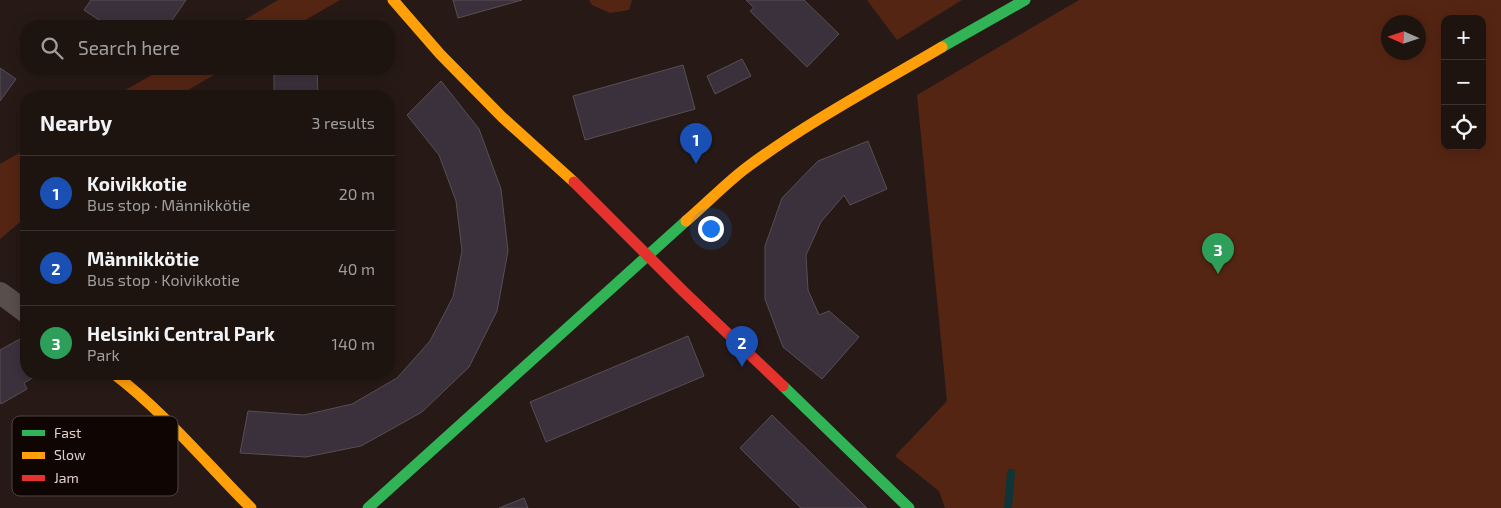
<!DOCTYPE html>
<html lang="en">
<head>
<meta charset="utf-8">
<style>
	body { margin:0; font-family:"Exo 2",sans-serif; background:#251d19; color:#f1f3f6 }
	.controls { position:absolute; right:15px; top:15px; display:grid; overflow:hidden; border-radius:10px; box-shadow:0 2px 12px #0003 }
	.controls button { width:45px; height:45px; display:grid; place-items:center; padding:0; border:0; border-bottom:1px solid #3b3330; background:#1d1410; color:#f1f3f6; font:25px sans-serif }
	.compass { position:absolute; left:1381px; top:15px; width:45px; height:45px; border-radius:50%; background:#1d1410; box-shadow:0 2px 12px #0003; rotate:273deg }
	.you { position:absolute; left:710px; top:228px; width:18px; height:18px; margin:-12px; border:4px solid #fff; border-radius:50%; background:#1a73e8; box-shadow:0 0 0 8px #1a73e833 }
	.badge { display:grid; place-items:center; width:32px; height:32px; border-radius:50%; background:#0f766e; color:#fff; font-size:16px; font-weight:700 }
	.pin { position:absolute; translate:-50% -41px; filter:drop-shadow(0 1px 2px #0008) }
	.pin::after { content:''; position:absolute; top:26px; width:18px; height:15px; background:inherit; clip-path:polygon(0 0,100% 0,50% 100%) }
	.list { margin:0; padding:0; list-style:none }
	h2 { display:flex; justify-content:space-between; align-items:center; height:65px; margin:0; padding:0 20px; font-size:21px }
	h2 small { font-size:16px; font-weight:400; color:#a09e9f }
	.list li { display:grid; grid-template-columns:32px 1fr auto; gap:15px; align-items:center; box-sizing:border-box; height:75px; padding:0 20px; border-top:1px solid #3b3330 }
	.list b { display:block; font-size:19px; white-space:nowrap }
	.list p { margin:0; font-size:16px; white-space:nowrap; color:#a09e9f }
	.list em { font-size:16px; font-style:normal; color:#a09e9f }
	.icon { flex:none; width:28px; height:28px; fill:none; stroke:currentColor; stroke-width:2; stroke-linecap:round; stroke-linejoin:round }
	.map { position:relative; flex:none; width:1501px; height:508px; overflow:hidden }
	.search { position:absolute; background:#1d1410; box-shadow:0 2px 12px #0003; left:20px; top:20px; width:375px; height:55px; display:flex; align-items:center; gap:12px; box-sizing:border-box; padding:0 18px; border-radius:20px; color:#a09e9f; font-size:19px }
	.panel { position:absolute; background:#1d1410; box-shadow:0 2px 12px #0003; left:20px; top:90px; width:375px; height:290px; border-radius:20px }
	.map>svg:first-child { display:block }
</style>
</head>
<body>
<div class="map">
<svg width="1501" height="508" viewBox="0 0 1501 508">
	<rect width="100%" height="100%" fill="#271a16"/>
	<path fill="#552513" fill-rule="evenodd" d="M278 0H340L295 26H234Z
		M589 0H632L629 10 610 13 592 5Z
		M867 0H962L897 40Z
		M1079 0H1501V508H945L939 491 895 456 947 401 917 95ZM1445 19H1482V146H1445ZM1388 22H1418V52H1388Z
		M162 69H224L178 96H115Z
		M26 149V217L0 239V164Z"/>
	<g fill="none" stroke-linecap="round" stroke-linejoin="round">
		<path stroke="#0f3536" stroke-width="8" d="M1008 508 1011 473"/>
	</g>
	<path fill="#3b313d" stroke="#564f52" d="M91 0H186L168 26H108L84 10Z
		M453 0H522L458 18Z
		M746 0H804L839 34 807 67 750 11 754 8Z
		M742 59 751 76 715 94 707 76Z
		M683 65 695 109 585 140 573 96Z
		M0 68 16 79 0 101Z
		M274 69H317L318 96H274Z
		M441 81 479 129 501 189 508 251 497 311 469 367 422 412 361 446 306 457 240 453 248 411 304 415 352 404 397 378 430 341 453 297 462 251 456 201 439 155 407 115Z
		M868 141 887 189 850 205 844 195 821 222 806 255 808 290 819 315 829 311 859 337 822 379 783 347 765 299V246L782 198 818 161Z
		M688 336 704 376 546 442 530 402Z
		M20 339 26 351V374H39L24 383 27 389 1 404 0 401V350Z
		M772 415 867 508H801L759 467 740 448Z
		M524 498 528 508H499Z"/>
	<g fill="none" stroke-linecap="round" stroke-linejoin="round">
		<path stroke="#584e4b" stroke-width="22" d="M0 293 26 312"/>
		<path stroke="#30b455" stroke-width="11" d="M942 47 1025 0
			M783 386 909 508
			M368 508 686 221"/>
		<path stroke="#ff9f0a" stroke-width="11" d="M393 0 440 54 502 117 574 182
			M686 221C706 204 725 184 746 168 808 122 876 86 942 47
			M114 374C165 413 206 463 251 508"/>
		<path stroke="#e5322d" stroke-width="11" d="M574 182 684 292 783 386"/>
	</g>
	<rect x="12" y="416" width="166" height="80" rx="8" fill="#0f0603" stroke="#4e423e" stroke-width="1"/>
	<rect x="22" y="430" width="23" height="6" fill="#30b455"/>
	<rect x="22" y="452" width="23" height="7" fill="#ff9f0a"/>
	<rect x="22" y="475" width="23" height="6" fill="#e5322d"/>
	<g font-size="14" fill="#e0cfc9">
		<text x="54" y="438">Fast</text>
		<text x="54" y="460">Slow</text>
		<text x="54" y="483">Jam</text>
	</g>
</svg>
<div class="controls">
<button>+</button>
<button>−</button>
<button><svg class="icon" aria-label="locate" viewBox="0 0 24 24"><circle cx="12" cy="12" r="6"/><path d="M12 2v4M12 18v4M2 12h4M18 12h4"/></svg></button>
</div>
<svg class="compass" viewBox="-18 -18 36 36"><path d="M0-13l5 13h-10z" fill="#e53935"/><path d="M0 13l5-13h-10z" fill="#a09e9f"/></svg>
<div class="you"></div>
<div class="pin badge" style="left:696px;top:164px;background:#1a4fb4">1</div>
<div class="pin badge" style="left:742px;top:367px;background:#1a4fb4">2</div>
<div class="pin badge" style="left:1218px;top:274px;background:#2e9e5b">3</div>
<div class="search"><svg class="icon" aria-label="search" viewBox="0 0 24 24"><circle cx="10" cy="10" r="6"/><path d="M15 15l6 6"/></svg>Search here</div>
<section class="panel">
<h2>Nearby<small>3 results</small></h2>
<ul class="list">
<li><span class="badge" style="background:#1a4fb4">1</span><div><b>Koivikkotie</b><p>Bus stop · Männikkötie</p></div><em>20 m</em></li>
<li><span class="badge" style="background:#1a4fb4">2</span><div><b>Männikkötie</b><p>Bus stop · Koivikkotie</p></div><em>40 m</em></li>
<li><span class="badge" style="background:#2e9e5b">3</span><div><b>Helsinki Central Park</b><p>Park</p></div><em>140 m</em></li>
</ul>
</section>
</div>
</body>
</html>
